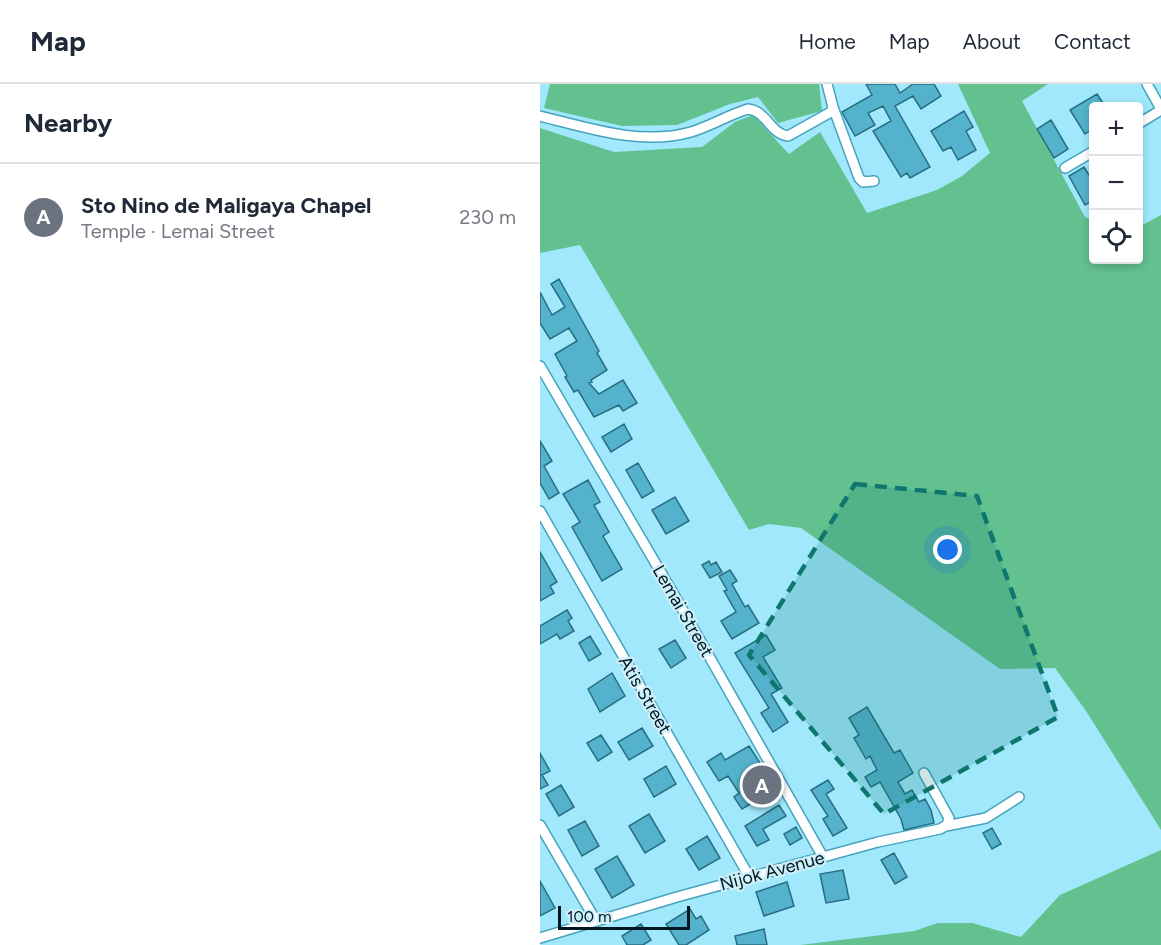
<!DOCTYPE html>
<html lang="en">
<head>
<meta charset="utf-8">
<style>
	body { margin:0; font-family:Figtree,sans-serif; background:#f6f6f7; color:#1f2937 }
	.controls { position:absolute; right:18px; top:18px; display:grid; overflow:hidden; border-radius:6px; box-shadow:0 3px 9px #0003 }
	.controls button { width:54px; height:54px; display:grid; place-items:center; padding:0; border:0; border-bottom:2px solid #e0e1e3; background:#fff; color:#1f2937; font:30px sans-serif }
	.scale { position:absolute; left:18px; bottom:15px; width:132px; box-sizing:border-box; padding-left:6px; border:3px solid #00171f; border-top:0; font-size:16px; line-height:21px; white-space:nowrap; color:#00171f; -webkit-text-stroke:4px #cdeffa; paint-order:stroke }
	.you { position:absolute; left:408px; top:466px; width:21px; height:21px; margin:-15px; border:4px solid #fff; border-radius:50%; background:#1a73e8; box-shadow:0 0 0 9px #1a73e833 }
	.badge { display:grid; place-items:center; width:39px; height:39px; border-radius:50%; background:#d93025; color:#fff; font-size:20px; font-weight:700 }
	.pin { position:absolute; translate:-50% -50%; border:3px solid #fff; box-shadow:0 2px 6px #0006 }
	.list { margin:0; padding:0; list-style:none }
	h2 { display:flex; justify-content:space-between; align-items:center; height:78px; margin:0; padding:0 24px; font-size:26px }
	h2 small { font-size:20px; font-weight:400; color:#747a83 }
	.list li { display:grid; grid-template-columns:39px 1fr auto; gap:18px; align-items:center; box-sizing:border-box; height:108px; padding:0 24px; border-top:2px solid #e0e1e3 }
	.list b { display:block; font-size:22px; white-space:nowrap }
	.list p { margin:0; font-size:20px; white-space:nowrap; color:#747a83 }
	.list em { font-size:20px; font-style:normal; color:#747a83 }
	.icon { flex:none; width:33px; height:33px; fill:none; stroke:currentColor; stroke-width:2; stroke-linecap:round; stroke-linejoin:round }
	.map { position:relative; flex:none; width:621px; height:861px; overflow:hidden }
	header { display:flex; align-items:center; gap:36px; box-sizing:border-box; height:84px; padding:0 30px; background:#fff; border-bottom:2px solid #e0e1e3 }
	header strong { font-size:28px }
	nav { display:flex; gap:33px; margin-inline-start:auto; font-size:21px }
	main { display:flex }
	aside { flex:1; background:#fff }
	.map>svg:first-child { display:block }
</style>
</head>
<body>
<header>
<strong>Map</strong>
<nav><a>Home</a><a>Map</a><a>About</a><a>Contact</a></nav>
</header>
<main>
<aside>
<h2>Nearby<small></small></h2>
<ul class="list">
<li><span class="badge" style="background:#6b7280">A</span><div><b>Sto Nino de Maligaya Chapel</b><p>Temple · Lemai Street</p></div><em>230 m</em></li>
</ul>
</aside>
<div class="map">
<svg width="621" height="861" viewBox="0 0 621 861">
	<rect width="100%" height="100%" fill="#a1e8fd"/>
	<path fill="#63c18f" d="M10 0H279L282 27 238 39 218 13 190 20 137 41 82 42 4 24Z
		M418 0H508L482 17 545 133 553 136 554 176H598L599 143 621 131V746L546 627 515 584 460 585 261 444 229 440 209 446 40 161 0 169V44L74 68 162 63 195 38 213 31 249 70 280 48 327 129 397 106 422 92 450 69Z
		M621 766V861H260L374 847 398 839H432L481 853 520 811Z"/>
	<path fill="#55b2cc" stroke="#266f82" stroke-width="1.5" d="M326 0H355L360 9 373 0H394L401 12 381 25 373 12 355 22 390 83 370 94 367 89 361 93 333 47 351 37 343 22 328 29 335 41 315 52 302 28 332 11Z
		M557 10 565 22H554V44L545 50 530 26Z
		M424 27 433 43 426 47 436 66 418 76 411 63 403 67 391 47Z
		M511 36 528 65 514 74 497 45Z
		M544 83 554 99V116L545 121 529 92Z
		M19 195 59 267 57 269 67 286 51 296 52 298 49 299 59 310 83 296 97 319 83 327 79 321 54 333 38 306 34 308 25 293 27 292 15 270 37 257 29 244 10 255 0 239V208L12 231 25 223 11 200Z
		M84 340 92 355 71 368 62 353Z
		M0 357 12 377 4 382 19 409 9 415 0 399Z
		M98 379 114 407 102 414 86 386Z
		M48 396 60 418 54 421 69 448 63 452 82 485 62 497 32 443 40 438 23 410Z
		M135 413 149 437 126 450 112 426Z
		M0 468 17 498 10 502 14 509 0 517Z
		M169 477 171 481 176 478 182 488 170 494 162 481Z
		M190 486 197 497 192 500 205 523 208 521 219 539 192 555 181 537 196 528 184 507 187 506 179 492Z
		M27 526 32 534 28 537 34 547 20 555 17 550 0 560V542Z
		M226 551 235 566 223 573 242 604 231 610 248 638 233 648 221 629 229 624 195 569Z
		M50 552 61 570 49 577 39 559Z
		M135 556 146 574 131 584 119 565Z
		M72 589 85 612 60 628 48 605Z
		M327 623 354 669 360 666 373 689 358 698 365 710 372 706 379 718 385 715 391 726 394 739 364 746 361 735 340 698 331 703 325 693 337 686 330 672 326 675 314 654 319 651 309 634Z
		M102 644 113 662 89 676 78 658Z
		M61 651 72 668 58 677 47 659Z
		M209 662 233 699 211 714 212 719 202 725 194 713 199 709 188 692 179 697 167 678 181 669 185 676Z
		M0 669 10 687 2 691 8 701 0 705Z
		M126 682 136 700 114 713 104 695Z
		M288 696 294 705 286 710 307 744 293 752 283 735 288 732 271 706Z
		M21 701 34 723 19 732 6 710Z
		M239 721 246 732 223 745 229 756 217 762 205 742Z
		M109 730 125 757 105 769 89 742Z
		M45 737 59 762 42 772 28 746Z
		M256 743 262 754 250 761 244 750Z
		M452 744 461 760 452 765 443 749Z
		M167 752 180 774 159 786 146 765Z
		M354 769 367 793 355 800 341 776Z
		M77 772 94 801 72 814 55 785Z
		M303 786 309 815 286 819 280 790Z
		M0 797 15 824 0 832Z
		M247 798 254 822 224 832 216 808Z
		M150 825 156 835 161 832 169 846 146 861H139L126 840Z
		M101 840 111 856 103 861H87L82 852Z
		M224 845 227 861H197L195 852Z"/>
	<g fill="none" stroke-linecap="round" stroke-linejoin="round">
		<defs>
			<path id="minor" d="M607 0 621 25
				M293 23 319 94 323 98 334 97
				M0 32C49 44 101 62 151 48 171 42 188 31 208 25 227 27 230 50 248 52L291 28 293 23 287 0
				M598 40 621 26
				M525 84 554 67
				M0 282 140 521 283 773
				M0 427 210 794
				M0 741 56 837
				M406 742 446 734 479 713
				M0 854 137 813 338 758 400 745 407 741 409 734 384 689"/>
		</defs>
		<use href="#minor" stroke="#45a3bd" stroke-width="12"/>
		<use href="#minor" stroke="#fff" stroke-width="9"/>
	</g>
	<path fill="#0f766e" fill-opacity="0.2" stroke="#0f766e" stroke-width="4.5" stroke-dasharray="12 8" stroke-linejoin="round" d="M315 400 437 412 518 633 344 730 209 571Z"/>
	<g text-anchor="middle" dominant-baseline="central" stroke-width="4.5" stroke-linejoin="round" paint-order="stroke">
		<g font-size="18" fill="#00171f" stroke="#cdeffa">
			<text transform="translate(143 527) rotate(60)">Lemai Street</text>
			<text transform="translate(105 611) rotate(60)">Atis Street</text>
			<text transform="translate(232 787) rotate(-15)">Nijok Avenue</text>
		</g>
	</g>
</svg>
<div class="controls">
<button>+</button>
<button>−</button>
<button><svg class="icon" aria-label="locate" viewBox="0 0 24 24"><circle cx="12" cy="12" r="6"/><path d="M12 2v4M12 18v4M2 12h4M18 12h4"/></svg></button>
</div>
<div class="scale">100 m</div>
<div class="you"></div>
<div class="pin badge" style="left:222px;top:701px;background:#6b7280">A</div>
</div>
</main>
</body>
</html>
